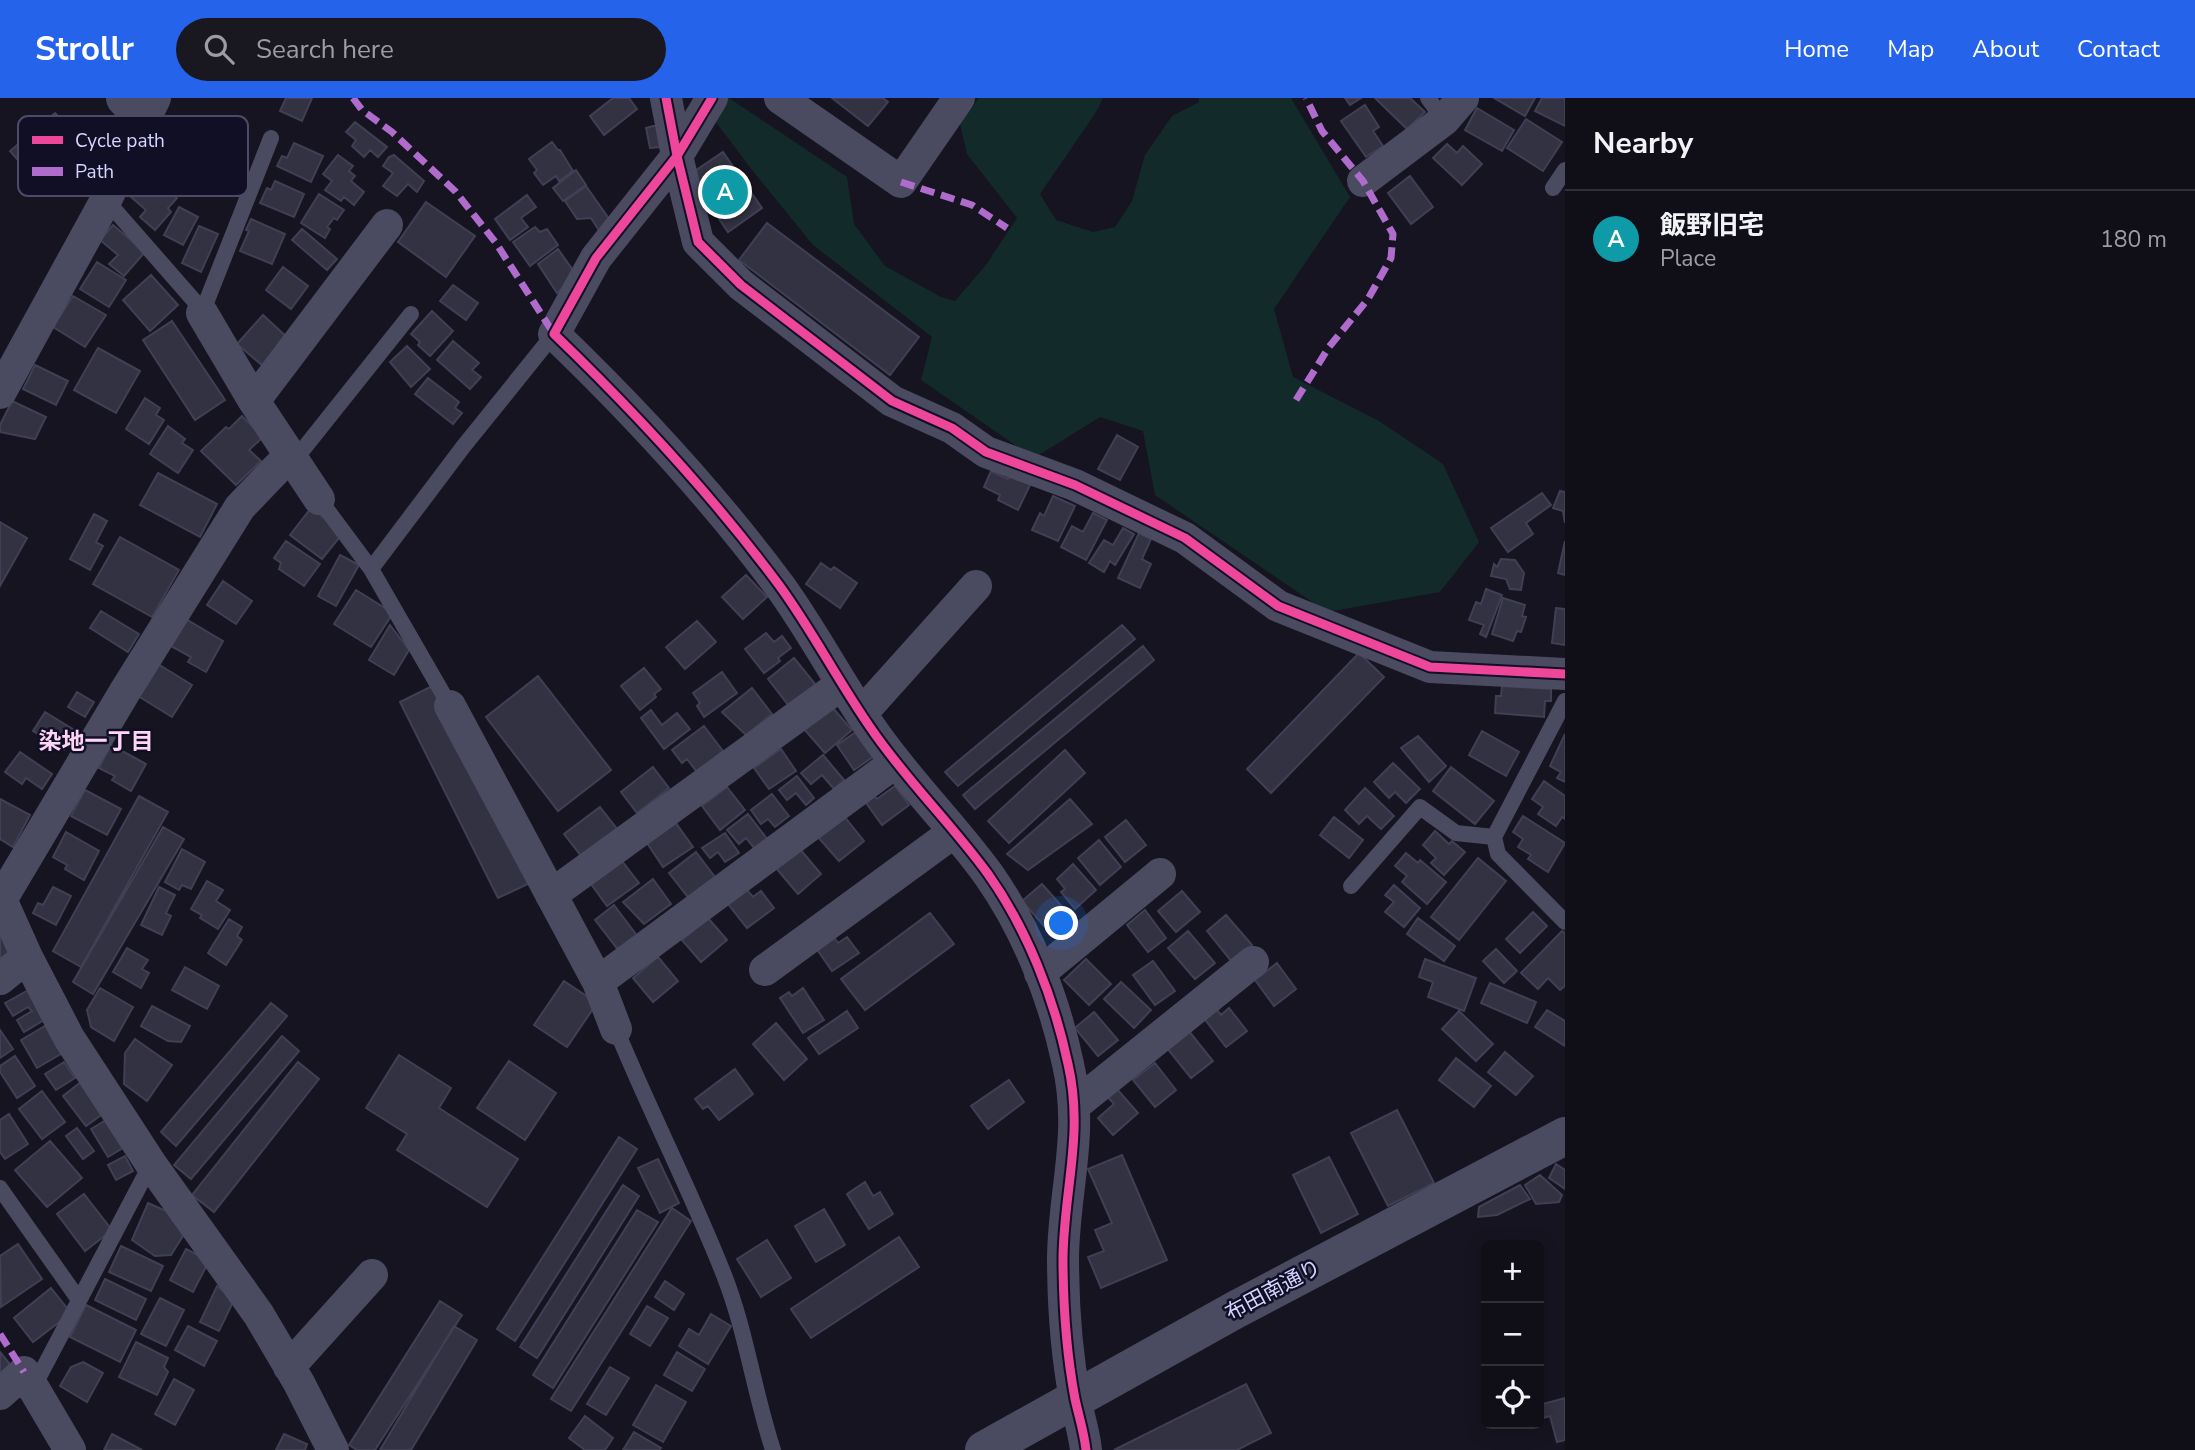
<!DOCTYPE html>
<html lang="en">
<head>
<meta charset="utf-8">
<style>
	body { margin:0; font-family:"Nunito Sans","Noto Sans JP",sans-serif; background:#191821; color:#f1f3f6 }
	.controls { position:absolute; right:21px; bottom:21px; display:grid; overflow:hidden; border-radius:10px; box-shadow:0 4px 18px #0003 }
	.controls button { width:63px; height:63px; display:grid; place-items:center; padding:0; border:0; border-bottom:2px solid #302f37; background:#100f18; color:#f1f3f6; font:35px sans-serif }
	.you { position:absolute; left:1062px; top:826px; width:24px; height:24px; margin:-18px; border:5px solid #fff; border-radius:50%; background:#1a73e8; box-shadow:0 0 0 10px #1a73e833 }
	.badge { display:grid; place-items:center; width:46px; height:46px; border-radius:50%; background:#2563eb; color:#fff; font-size:23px; font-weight:700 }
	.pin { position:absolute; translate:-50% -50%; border:4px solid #fff; box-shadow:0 2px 7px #0006 }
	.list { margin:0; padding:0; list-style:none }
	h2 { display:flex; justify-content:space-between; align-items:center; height:91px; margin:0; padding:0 28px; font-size:30px }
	h2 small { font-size:23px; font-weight:400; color:#9c9ca2 }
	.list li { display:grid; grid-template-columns:46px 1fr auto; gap:21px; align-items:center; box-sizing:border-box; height:98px; padding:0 28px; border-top:2px solid #302f37 }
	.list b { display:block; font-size:26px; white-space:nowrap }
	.list p { margin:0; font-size:23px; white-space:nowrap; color:#9c9ca2 }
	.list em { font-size:23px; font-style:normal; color:#9c9ca2 }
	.icon { flex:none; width:38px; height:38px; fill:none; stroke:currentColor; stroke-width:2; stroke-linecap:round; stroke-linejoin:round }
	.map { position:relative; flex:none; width:1565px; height:1352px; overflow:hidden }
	header { display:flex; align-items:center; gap:42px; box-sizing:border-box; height:98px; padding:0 35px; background:#2563eb; color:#fff }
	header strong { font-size:33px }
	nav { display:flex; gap:38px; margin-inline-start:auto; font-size:24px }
	.search { width:490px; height:63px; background:#191821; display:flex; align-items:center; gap:18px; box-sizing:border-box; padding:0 24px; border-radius:38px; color:#9c9ca2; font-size:26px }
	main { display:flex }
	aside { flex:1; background:#100f18 }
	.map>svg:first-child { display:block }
</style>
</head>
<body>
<header>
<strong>Strollr</strong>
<div class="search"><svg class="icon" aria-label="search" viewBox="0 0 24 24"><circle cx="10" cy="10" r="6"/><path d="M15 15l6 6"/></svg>Search here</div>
<nav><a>Home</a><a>Map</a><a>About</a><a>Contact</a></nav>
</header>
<main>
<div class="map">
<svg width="1565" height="1352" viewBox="0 0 1565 1352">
	<rect width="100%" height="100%" fill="#151420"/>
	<path fill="#122b2a" d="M725 0H729L847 79 854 126 885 168 941 199 955 203 986 167 1017 120 967 56 960 26 979 0H1103L1098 11 1040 96 1056 122 1093 134 1115 129 1132 103 1145 57 1172 18 1199 4V0H1291L1350 99 1274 211 1293 279 1379 323 1443 366 1479 444 1440 494 1327 514 1155 397 1143 333 1100 319 1034 360 921 282 932 239 813 147 752 72 712 19Z"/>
	<path fill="#333242" stroke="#403f54" stroke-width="2" d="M286 0H312L302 23 280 13Z
		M613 0H629L637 11 604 37 590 18Z
		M832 0H883L888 4 868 28Z
		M1345 0H1361L1350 7Z
		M1375 0H1410L1425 14 1407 31Z
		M1494 0H1535L1525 18Z
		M1542 0H1565V28L1535 13Z
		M1365 7 1379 29 1373 33 1383 48 1366 59 1341 23Z
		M1477 10 1514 32 1502 53 1465 32Z
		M55 15 64 24 54 33 67 44 56 54 61 64 41 88 10 53Z
		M1526 21 1562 44 1543 73 1507 50Z
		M355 24 387 49 378 59 370 52 364 59 352 48 356 42 346 34Z
		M653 28H657L661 49 650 50 646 30Z
		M552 44 558 52H560L573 73 559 83 556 78 543 87 534 75 537 72 529 61Z
		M294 45 323 58 311 84 277 68 282 58 287 60Z
		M1447 46 1457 55 1463 48 1482 66 1462 87 1433 60Z
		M723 54 762 110 728 134 689 77Z
		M338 57 353 68 349 73 355 78 351 83 364 94 354 107 344 99 341 103 325 92 332 83 323 76Z
		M394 57 424 83 417 94 408 86 397 98 383 88 393 75 383 68 389 59Z
		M145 71 177 100 168 110 171 114 155 132 140 119 146 112 130 98 133 96 127 91Z
		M576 72 586 87 563 103 553 90Z
		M1410 78 1433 109 1411 126 1388 95Z
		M275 83 304 96 294 119 260 105 267 90 271 92Z
		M586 88 612 125 600 134 591 120 577 121 565 103Z
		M319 96 344 112 337 122 334 120 327 129 330 131 325 140 301 125Z
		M527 97 536 109 521 120 528 129 510 142 495 121Z
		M426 104 475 138 446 179 398 144Z
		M179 109 198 119 183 147 164 137Z
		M251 121 285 136 272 166 240 153 249 133 246 132Z
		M767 125 919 239 890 277 739 162Z
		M113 127 145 154 124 178 109 166 118 157 100 142Z
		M199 128 218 136 201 174 182 165Z
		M535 129 540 134 547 131 558 147 530 168 513 144Z
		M302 131 337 161 327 172 292 142Z
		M558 151 577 178 557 195 538 166Z
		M97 164 126 182 109 209 80 191Z
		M283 169 308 188 291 211 266 192Z
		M151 177 178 207 150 233 123 202Z
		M453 187 478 205 466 222 440 203Z
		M73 198 106 217 85 249 53 229Z
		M432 213 453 233 430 258 418 247 420 244 411 236Z
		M263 217 288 240 263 268 237 246Z
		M172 223 225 302 195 322 143 242Z
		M453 243 479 265 472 272 481 279 470 291 437 262Z
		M407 248 430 271 411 289 390 264Z
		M98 250 140 273 116 315 74 292Z
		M35 267 68 283 56 307 23 291Z
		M428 280 459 304 455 310 462 315 453 326 415 296Z
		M145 300 160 310 156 317 164 322 149 346 126 331Z
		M12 303 46 319 35 341 0 334V327Z
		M242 318 263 339 249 352 261 363 236 387 201 353 226 329 229 331Z
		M168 328 185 341 182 345 193 352 178 375 150 356Z
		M1117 337 1138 349 1120 382 1098 371Z
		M991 373 1008 381 1011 375 1031 385 1018 412 998 402 1000 397 984 389Z
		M158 375 217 406 200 439 140 407Z
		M1560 393 1565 394V425L1563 413 1553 410Z
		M1542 395 1551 407 1526 425 1533 436 1508 454 1491 430Z
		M1053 398 1075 408 1058 443 1032 432 1040 415 1044 418Z
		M311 410 343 435 322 461 290 437Z
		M1093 415 1107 422 1086 462 1061 449 1072 428 1083 434Z
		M94 416 107 423 96 444 103 448 90 472 70 461Z
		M0 424 27 440 0 488Z
		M1123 430 1134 436 1115 467 1110 463 1104 474 1089 465 1104 442 1113 447Z
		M1139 435 1151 441 1142 461 1151 466 1140 490 1118 480Z
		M120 439 179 472 152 519 93 486Z
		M286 443 320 466 304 488 279 471 281 465 274 460Z
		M1565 443V477L1558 475Z
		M340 457 359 467 336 508 318 498Z
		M1501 461 1515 462 1524 475 1521 492 1510 491 1506 481 1491 478 1494 466 1497 469Z
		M821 465 831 472 834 469 857 485 840 510 806 486Z
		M746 477 767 499 743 521 722 499Z
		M223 483 252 503 236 526 207 507Z
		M1486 491 1502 497 1486 539 1480 536 1484 527 1469 522 1476 504 1481 506Z
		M356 492 393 515 371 549 334 526Z
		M1503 500 1525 507 1522 518 1526 519 1521 534 1517 533 1513 543 1492 536Z
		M1556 510 1565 511V547L1552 545Z
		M101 513 139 536 128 554 90 530Z
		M186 521 223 543 206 574 188 564 191 559 171 548Z
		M697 523 716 544 685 571 666 549Z
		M390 527 409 552 394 577 369 562Z
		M1122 527 1135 541 958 688 945 674Z
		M766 535 774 544 782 538 791 550 778 560 780 563 764 575 745 551Z
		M1143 548 1154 562 975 711 963 697Z
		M1359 555 1384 579 1271 695 1247 671Z
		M794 560 816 587 789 608 768 581Z
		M158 566 192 587 172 619 138 598Z
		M644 570 661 591 654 596 656 599 640 612 621 588Z
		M722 574 737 595 704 619 697 608 700 605 693 595Z
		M538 578 611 672 558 713 486 619Z
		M434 587 532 784 498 800 400 604Z
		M1502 588 1551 591V603H1545L1544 619 1495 615 1496 598H1501Z
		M752 590 772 616 746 637 722 614Z
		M77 594 94 604 85 619 68 609Z
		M831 608 852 632 825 655 804 631Z
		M651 612 662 627 677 615 690 631 664 651 641 620Z
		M45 614 76 633 64 652 33 633Z
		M704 628 723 653 697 674 687 661 682 665 672 652Z
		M1482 633 1519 654 1506 678 1469 657Z
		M856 634 873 659 854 672 837 647Z
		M1565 636V684L1557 680 1561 674 1550 668Z
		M1418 638 1446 668 1429 684 1401 650Z
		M111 647 146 666 131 693 112 682 115 678 99 670Z
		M781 651 796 673 769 691 754 670Z
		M1065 652 1085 675 1009 745 988 723Z
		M20 654 52 676 42 691 26 680 22 686 5 674Z
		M823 657 844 682 834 691 822 677 811 686 801 675Z
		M1393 665 1420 691 1406 705 1395 694 1389 700 1374 684Z
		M653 669 669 690 637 715 621 694Z
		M1451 669 1494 703 1475 726 1433 693Z
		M797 678 814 700 806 707 796 695 787 702 779 692Z
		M1544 683 1565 698V721L1562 719 1556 728 1538 716 1543 709 1532 701Z
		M895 688 909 707 882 727 864 702 872 696 877 701Z
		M727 689 745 712 720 732 702 708Z
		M1365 690 1394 718 1381 731 1367 718 1359 726 1345 712Z
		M85 692 121 711 107 737 71 718Z
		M772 696 789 718 775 729 768 721 761 726 751 712Z
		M139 698 168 714 81 869 53 853Z
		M0 701 30 717 13 749 0 741Z
		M1070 701 1092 726 1028 772 1007 756Z
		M600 709 618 732 582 759 564 736Z
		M748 716 768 742 756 752 746 740 739 746 727 732Z
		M844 718 864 743 839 763 818 739Z
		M1523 718 1565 745 1548 774 1528 761 1531 757 1518 749 1523 741 1513 734Z
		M1334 719 1363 742 1349 760 1320 737Z
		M1126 722 1146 747 1125 764 1105 739Z
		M676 725 693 749 663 769 647 745Z
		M163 729 184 741 93 896 73 884Z
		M1435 733 1449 746 1452 743 1465 754 1444 777 1431 765 1436 760 1423 747Z
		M66 734 99 753 84 782 65 771 67 767 53 759Z
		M725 735 739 755 725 764 718 754 710 760 702 750Z
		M1099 742 1121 769 1100 787 1078 760Z
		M799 750 821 776 798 796 776 770Z
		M182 751 205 764 191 791 182 787 179 792 165 784Z
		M696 754 718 783 691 803 669 775Z
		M1406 755 1418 765 1420 762 1446 784 1427 806 1402 784 1407 778 1395 768Z
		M1478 760 1506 783 1459 842 1431 819Z
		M622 763 639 785 607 808 591 786Z
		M1073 766 1096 792 1075 811 1061 794 1065 791 1057 781Z
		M653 781 671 806 644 826 623 804Z
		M207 783 223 792 216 803 230 812 218 831 200 820 202 817 191 811Z
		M1042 786 1066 813 1046 830 1022 803Z
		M1394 787 1420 810 1404 829 1385 814 1394 804 1385 797Z
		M53 789 71 798 56 827 33 815 38 805 43 807Z
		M159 789 175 797 166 815 171 818 162 837 141 827Z
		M747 792 753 799 761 793 774 810 747 830 728 806Z
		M1182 793 1200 814 1176 834 1158 813Z
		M614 807 638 839 619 853 595 822Z
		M1145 812 1166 840 1148 854 1127 827Z
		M1533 814 1547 828 1520 855 1506 841Z
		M930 815 954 846 865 912 841 881Z
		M1226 817 1252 847 1232 864 1207 833Z
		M708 820 727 842 701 864 682 842Z
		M1418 820 1455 848 1444 863 1407 836Z
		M229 821 242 829 237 838 242 842 226 867 208 855Z
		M0 825 15 852 0 860Z
		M1188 833 1215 865 1195 881 1168 850Z
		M1562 833 1565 835V888L1560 892 1548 880 1538 891 1521 875Z
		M833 838 838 845 847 839 859 855 832 873 816 850Z
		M127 850 148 862 142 871 149 875 141 890 113 874Z
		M1496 851 1517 873 1504 885 1483 863Z
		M658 859 678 883 653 904 633 880Z
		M1086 861 1111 886 1089 907 1064 882Z
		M1425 861 1476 880 1464 913 1428 899 1433 884 1419 879Z
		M1153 863 1175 893 1155 907 1133 877Z
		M1277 865 1296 891 1274 908 1255 882Z
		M185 869 219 888 207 911 172 892Z
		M564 883 597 905 567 949 534 927Z
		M1121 884 1151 912 1134 930 1104 901Z
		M1490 885 1536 904 1527 925 1481 905Z
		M32 890 49 919 24 934 17 922 32 913 28 909 13 918 5 905Z
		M100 890 133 909 114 943 91 929 87 912Z
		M803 890 824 922 803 935 780 900 789 894 792 898Z
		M271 905 287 918 176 1048 161 1034Z
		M152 908 190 928 181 944 168 943 141 928Z
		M1216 910 1221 917 1229 910 1247 933 1226 949 1203 919Z
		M1547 912 1565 923V948L1535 929Z
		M847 913 858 930 819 956 808 940Z
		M1459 913 1493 946 1476 963 1442 931Z
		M1094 914 1118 942 1098 958 1075 930Z
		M50 925 66 953 37 970 21 942Z
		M776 925 807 961 784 982 753 946Z
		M0 932 13 951 0 960Z
		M1188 932 1213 963 1191 980 1166 949Z
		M282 938 299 953 191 1081 174 1067Z
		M135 941 172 967 147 1003 124 986 125 955Z
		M1505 954 1533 978 1516 997 1488 974Z
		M399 957 451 990 439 1010 518 1061 487 1109 397 1052 407 1036 366 1010Z
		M15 958 35 988 17 1000 0 974V968Z
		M1456 960 1491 988 1474 1009 1439 982Z
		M509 963 556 995 525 1042 477 1010Z
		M64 964 75 980 56 992 45 976Z
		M298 964 319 981 214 1114 192 1097Z
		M1155 965 1176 992 1155 1009 1133 982Z
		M735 971 753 996 719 1022 708 1008 703 1011 695 1001Z
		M1009 982 1024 1004 988 1031 971 1008Z
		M81 984 104 1015 86 1028 63 998Z
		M1115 989 1138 1015 1113 1037 1098 1020 1114 1006 1106 997Z
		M42 993 65 1024 42 1041 19 1011Z
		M1397 1012 1434 1085 1388 1108 1351 1035Z
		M9 1016 28 1046 5 1061 0 1054V1022Z
		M106 1022 123 1050 108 1059 91 1031Z
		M77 1030 94 1053 83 1061 66 1038Z
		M619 1039 637 1051 515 1243 497 1231Z
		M50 1043 82 1080 47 1109 15 1072Z
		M1122 1057 1167 1162 1101 1190 1088 1159 1104 1153 1095 1132 1112 1125 1088 1071Z
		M125 1058 133 1073 116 1082 108 1067Z
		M1329 1059 1358 1116 1321 1135 1293 1077Z
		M658 1061 679 1105 660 1115 638 1070Z
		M1556 1066 1565 1072V1091L1549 1080Z
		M1540 1077 1562 1097 1559 1104 1536 1106 1525 1087Z
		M865 1084 873 1098 880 1094 893 1116 869 1131 847 1096Z
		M623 1087 639 1098 537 1260 520 1249Z
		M1520 1087 1530 1101 1497 1117 1478 1119 1479 1109Z
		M84 1096 112 1132 85 1153 57 1116Z
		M148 1105 173 1116 186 1133 171 1157 155 1158 132 1142Z
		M672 1110 691 1123 571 1313 551 1301Z
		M824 1111 845 1147 816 1164 795 1128Z
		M637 1112 658 1124 553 1290 533 1277Z
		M899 1139 919 1169 811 1240 791 1211Z
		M767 1142 791 1180 761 1199 737 1161Z
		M18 1146 42 1181 1 1209 0 1158Z
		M121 1148 163 1168 151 1193 109 1174Z
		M186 1151 209 1163 193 1194 170 1182Z
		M105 1181 146 1201 136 1222 95 1202Z
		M665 1183 684 1196 674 1212 655 1199Z
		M217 1188 234 1202 219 1233 200 1224Z
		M51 1190 71 1215 33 1244 14 1220Z
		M160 1200 184 1212 166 1248 141 1236Z
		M440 1203 462 1217 375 1352H357L349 1347Z
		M86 1207 136 1232 120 1264 70 1239Z
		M647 1208 668 1220 650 1248 630 1236Z
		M711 1216 731 1228 708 1266 679 1248 689 1231 699 1237Z
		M188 1228 217 1243 204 1268 175 1252Z
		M454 1228 477 1242 411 1352H380Z
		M136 1244 168 1260 164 1269 168 1274 157 1297 119 1279Z
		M0 1254 13 1270 0 1280Z
		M677 1254 705 1271 692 1293 664 1277Z
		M83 1264 103 1275 87 1304 60 1288 71 1269Z
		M610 1269 629 1280 606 1317 587 1306Z
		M174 1281 194 1292 175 1327 155 1316Z
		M1246 1286 1271 1335 1237 1352H1114Z
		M656 1287 686 1304 663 1344 633 1327Z
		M1565 1300V1342L1557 1344 1550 1318 1540 1321 1539 1307Z
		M585 1318 613 1340 605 1352H585L569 1340Z
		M634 1334 661 1350 659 1352H623Z
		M112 1336 142 1352H104Z
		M284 1336 307 1346 305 1352H276Z"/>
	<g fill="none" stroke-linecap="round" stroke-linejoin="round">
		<path stroke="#4a4a61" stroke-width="16" d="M1428 0 1444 22
			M1553 90 1565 72
			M106 102 197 206 202 215 271 40
			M293 364 411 216
			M319 401 371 471 450 608
			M371 471 463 349 554 236
			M1565 603 1494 739 1498 756 1565 824
			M1351 788 1420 709 1456 735 1494 739
			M616 931C650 1014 691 1093 724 1177 746 1233 754 1294 773 1352
			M0 1090 79 1202
			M33 1290 151 1066"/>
		<path stroke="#4a4a61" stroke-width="32" d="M666 0 677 58 698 144 741 187 892 303 952 330 986 354 1075 387 1185 440 1278 508 1430 569 1565 576
			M712 0 677 58 596 160 554 236C635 314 712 397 779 487 812 532 838 583 870 629 905 681 951 725 988 776 1027 831 1054 900 1068 966 1084 1035 1064 1091 1063 1159 1063 1203 1067 1258 1075 1301 1079 1319 1084 1334 1086 1352
			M780 0 901 84 959 0
			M1363 83 1444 22 1463 0
			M202 215 254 303 319 401
			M0 295 106 102 155 0
			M254 303 387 127
			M450 608 598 884 616 931
			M861 616 976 488
			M551 797 842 586
			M0 799 27 859 69 940 151 1066 259 1217 299 1285 333 1352
			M1 802 124 595 240 409 289 358
			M765 872 954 734
			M1040 875 1160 776
			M0 881 27 859
			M598 884 896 664
			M1075 1007 1253 864
			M289 1269 372 1177
			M0 1296 24 1274 70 1352"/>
		<path stroke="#4a4a61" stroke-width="38" d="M125 0 145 20
			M984 1352 1235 1212 1565 1038"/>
		<path stroke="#b06ccc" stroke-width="7" stroke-dasharray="14 7" stroke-linecap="butt" d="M353 0 362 12 392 34 455 93 496 145 554 236
			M901 84 972 107 1007 130
			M1296 302 1329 249 1368 201 1391 160 1393 136 1363 83 1322 33 1306 0
			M0 1236 24 1274"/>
		<defs>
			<path id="cycleway" d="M666 0 677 58 698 144 741 187 892 303 952 330 986 354 1075 387 1185 440 1278 508 1430 569 1565 576
				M712 0 677 58 596 160 554 236C635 314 712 397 779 487 812 532 838 583 870 629 905 681 951 725 988 776 1027 831 1054 900 1068 966 1084 1035 1064 1091 1063 1159 1063 1203 1067 1258 1075 1301 1079 1319 1084 1334 1086 1352"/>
		</defs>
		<use href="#cycleway" stroke="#110f25" stroke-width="13"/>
		<use href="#cycleway" stroke="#ed469a" stroke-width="9"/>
	</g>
	<g text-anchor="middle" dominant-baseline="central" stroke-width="5" stroke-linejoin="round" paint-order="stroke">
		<g font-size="21" fill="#d5d4fe" stroke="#110f25">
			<text transform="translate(1273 1192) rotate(-28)">布田南通り</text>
		</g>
		<g font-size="23" font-weight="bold" fill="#fed6f4" stroke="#110f25">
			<text x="96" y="643">染地一丁目</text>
		</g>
	</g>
	<rect x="18" y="18" width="230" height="80" rx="10" fill="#110f25" stroke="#4c4a66" stroke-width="2"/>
	<rect x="32" y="38" width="31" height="8" fill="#ed469a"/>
	<rect x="32" y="69" width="31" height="9" fill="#b06ccc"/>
	<g font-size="19" fill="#d5d4fe">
		<text x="75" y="49">Cycle path</text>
		<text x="75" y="80">Path</text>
	</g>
</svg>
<div class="controls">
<button>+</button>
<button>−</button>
<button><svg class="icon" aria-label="locate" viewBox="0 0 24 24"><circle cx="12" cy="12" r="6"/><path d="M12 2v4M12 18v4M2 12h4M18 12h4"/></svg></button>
</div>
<div class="you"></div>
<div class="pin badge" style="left:725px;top:94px;background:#0f9aa8">A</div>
</div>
<aside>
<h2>Nearby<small></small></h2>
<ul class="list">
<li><span class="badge" style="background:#0f9aa8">A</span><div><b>飯野旧宅</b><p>Place</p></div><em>180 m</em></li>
</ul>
</aside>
</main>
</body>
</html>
